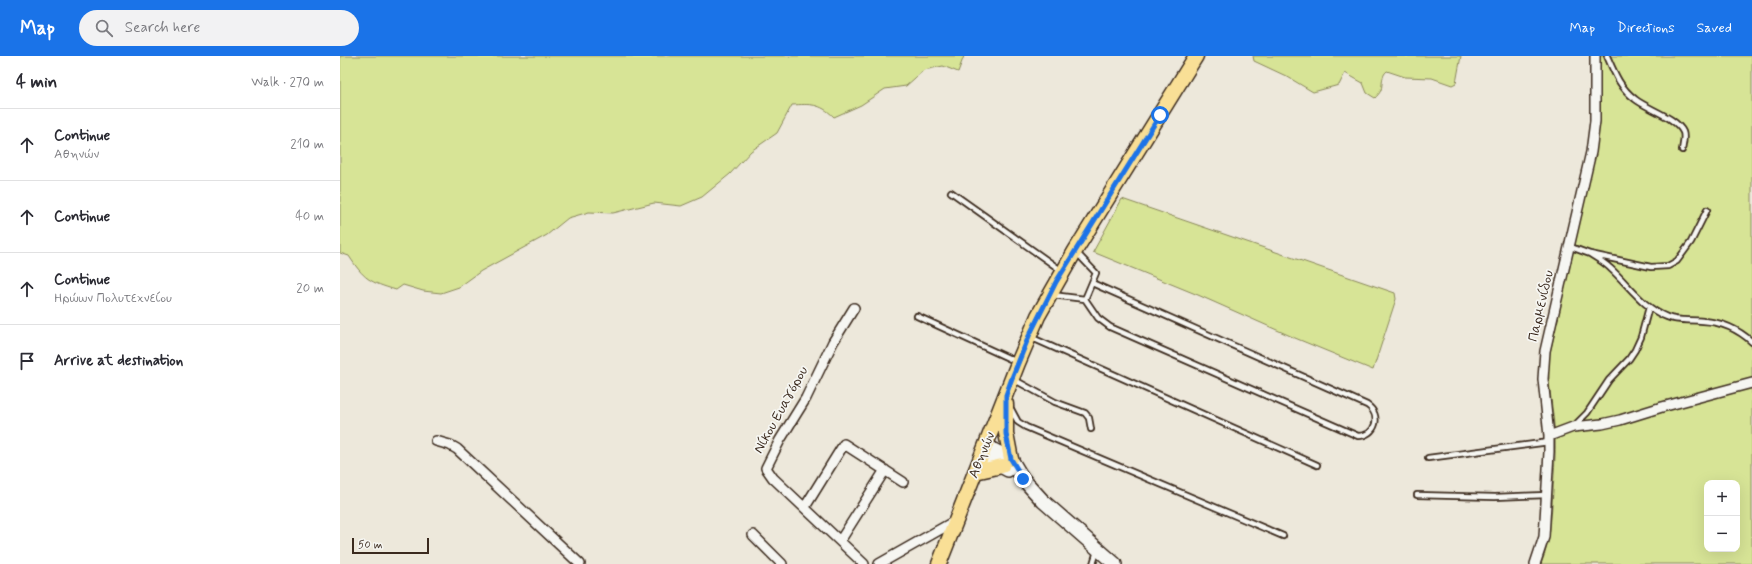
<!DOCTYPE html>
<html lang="en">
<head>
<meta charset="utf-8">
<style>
	body { margin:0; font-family:Mynerve,sans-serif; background:#f2f2f3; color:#2b2b33 }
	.controls { position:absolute; right:12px; bottom:12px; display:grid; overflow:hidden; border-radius:8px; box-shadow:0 4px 16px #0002 }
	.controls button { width:36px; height:36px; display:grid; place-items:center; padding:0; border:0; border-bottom:1px solid #e1e1e2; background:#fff; color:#2b2b33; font:20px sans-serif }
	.scale { position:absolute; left:12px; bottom:10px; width:77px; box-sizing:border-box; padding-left:4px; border:2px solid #3b2a1e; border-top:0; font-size:11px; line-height:14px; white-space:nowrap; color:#3b2a1e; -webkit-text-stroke:3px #f6f6f2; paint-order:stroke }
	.stop { position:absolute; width:12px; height:12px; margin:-9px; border:3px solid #1a73e8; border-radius:50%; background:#fff }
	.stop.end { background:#1a73e8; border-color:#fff; box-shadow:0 1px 4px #0008 }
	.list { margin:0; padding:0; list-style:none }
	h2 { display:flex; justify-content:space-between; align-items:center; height:52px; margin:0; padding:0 16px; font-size:17px }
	h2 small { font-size:13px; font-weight:400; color:#7c7c81 }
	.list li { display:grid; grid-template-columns:26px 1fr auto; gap:12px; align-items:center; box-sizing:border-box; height:72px; padding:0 16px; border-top:1px solid #e1e1e2 }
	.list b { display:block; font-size:15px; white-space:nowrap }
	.list p { margin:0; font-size:13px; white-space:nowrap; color:#7c7c81 }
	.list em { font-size:13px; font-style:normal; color:#7c7c81 }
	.icon { flex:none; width:22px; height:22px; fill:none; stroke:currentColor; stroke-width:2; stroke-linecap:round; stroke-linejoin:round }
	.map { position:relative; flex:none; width:1412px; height:508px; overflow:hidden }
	header { display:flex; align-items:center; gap:24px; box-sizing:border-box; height:56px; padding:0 20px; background:#1a73e8; color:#fff }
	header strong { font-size:19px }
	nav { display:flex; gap:22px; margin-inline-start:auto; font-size:14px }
	.search { width:280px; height:36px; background:#f2f2f3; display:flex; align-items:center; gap:10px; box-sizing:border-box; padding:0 14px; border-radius:22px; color:#7c7c81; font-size:15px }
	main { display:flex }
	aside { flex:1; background:#fff }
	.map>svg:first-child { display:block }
</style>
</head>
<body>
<header>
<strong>Map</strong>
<div class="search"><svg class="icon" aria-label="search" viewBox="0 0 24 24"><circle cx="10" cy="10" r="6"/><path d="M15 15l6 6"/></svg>Search here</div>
<nav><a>Map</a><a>Directions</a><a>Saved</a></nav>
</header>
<main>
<aside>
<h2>4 min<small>Walk · 270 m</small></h2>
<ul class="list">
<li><svg class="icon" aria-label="ahead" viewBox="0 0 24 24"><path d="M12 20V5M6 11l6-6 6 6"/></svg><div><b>Continue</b><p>Αθηνών</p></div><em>210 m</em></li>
<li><svg class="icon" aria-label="ahead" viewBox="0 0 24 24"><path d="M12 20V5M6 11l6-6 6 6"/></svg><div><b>Continue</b></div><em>40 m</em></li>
<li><svg class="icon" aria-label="ahead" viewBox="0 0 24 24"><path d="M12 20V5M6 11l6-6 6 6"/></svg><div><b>Continue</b><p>Ηρώων Πολυτεχνείου</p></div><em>20 m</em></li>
<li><svg class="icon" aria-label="arrive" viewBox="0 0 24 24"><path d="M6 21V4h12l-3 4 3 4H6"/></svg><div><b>Arrive at destination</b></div></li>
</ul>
</aside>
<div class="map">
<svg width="1412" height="508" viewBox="0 0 1412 508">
	<rect width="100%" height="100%" fill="#ede8db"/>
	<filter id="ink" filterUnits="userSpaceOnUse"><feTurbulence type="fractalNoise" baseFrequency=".025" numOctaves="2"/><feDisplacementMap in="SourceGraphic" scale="8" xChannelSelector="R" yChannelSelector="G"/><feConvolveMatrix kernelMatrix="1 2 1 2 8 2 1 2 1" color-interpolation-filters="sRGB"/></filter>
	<g filter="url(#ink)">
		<path fill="#d7e496" stroke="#89875a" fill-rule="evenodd" d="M0 0H624L618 16 603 10 584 14 566 30 545 33 521 49 494 61C480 47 470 48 452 49L437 77 411 95 390 118 362 141 341 150 314 147 273 157 249 156 228 162 207 179 141 215 119 231 101 237 83 235 63 229 56 234C29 226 24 223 9 200L0 197Z
			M913 0H1121L1116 27 1112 29 1092 22 1065 21 1047 15C1041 20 1043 27 1041 34 1040 37 1037 40 1035 42L1027 37 1023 27 1005 17 999 29 973 36 946 20 914 5Z
			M1260 0H1412V508H1201C1211 485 1211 460 1213 436 1214 414 1217 390 1214 368 1212 345 1207 324 1209 301L1254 103 1260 66ZM1367 427H1397V493H1367Z
			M782 143 1055 237 1056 243 1033 314 955 282 858 239 753 196Z"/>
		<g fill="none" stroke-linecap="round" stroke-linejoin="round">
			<defs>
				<path id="lane" d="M1267 0C1274 16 1280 32 1295 43 1307 53 1336 61 1343 76 1345 81 1343 88 1342 94
					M611 136 722 215
					M1228 190 1250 198 1311 211 1328 210 1337 205 1351 186 1367 154
					M1250 198C1256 202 1264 206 1270 212 1289 229 1302 251 1327 261 1339 266 1350 263 1363 265 1382 266 1398 273 1412 286
					M712 239 745 243 756 217 736 196
					M745 243 758 262 770 271 1018 380C1036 380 1042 359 1027 349L752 227
					M577 260 677 306
					M690 281 977 409
					M673 323 715 346 745 357 749 362 751 373
					M671 353 678 366 686 371 943 480
					M1234 370 1247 357 1269 324 1289 303 1295 294 1301 281 1309 251
					M1088 402 1209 386
					M1077 439 1155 441 1207 439
					M753 508 757 495"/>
				<path id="street" d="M514 252 493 286 466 342 440 384 426 412 433 422 524 508
					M1209 380 1233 371 1262 368 1280 364 1322 351 1412 327
					M96 385 110 389 117 393 240 508
					M465 451 504 388 563 426
					M413 479 442 508
					M500 485 545 414
					M539 508 615 465
					M1195 508 1204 481 1209 396V380L1203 323 1205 295 1251 96 1255 65V0"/>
				<path id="secondary" d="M646 390 671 403 683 423 703 445 775 508
					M642 400 668 414"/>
				<path id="primary" d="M666 348V377L671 403
					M635 416 662 410
					M599 508 678 307 698 260 735 195 856 0"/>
			</defs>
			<use href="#lane" stroke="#3b2a1e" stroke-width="8"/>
			<use href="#street" stroke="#3b2a1e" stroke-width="12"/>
			<use href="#secondary" stroke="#3b2a1e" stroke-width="16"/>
			<use href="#primary" stroke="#3b2a1e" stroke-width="17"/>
			<use href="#lane" stroke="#f6f6f2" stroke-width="4.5"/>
			<use href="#street" stroke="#f6f6f2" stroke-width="9"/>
			<use href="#secondary" stroke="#f6f6f2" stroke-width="13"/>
			<use href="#primary" stroke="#f9df96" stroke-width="14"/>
		</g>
	</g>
	<g fill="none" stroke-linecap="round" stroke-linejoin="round" filter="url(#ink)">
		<path stroke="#1a73e8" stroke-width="5" d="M683 423 671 403 666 378V339L672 322 689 280 716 226 820 59"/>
	</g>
	<g text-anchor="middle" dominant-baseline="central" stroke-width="3.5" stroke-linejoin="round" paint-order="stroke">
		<g font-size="14" fill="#3b2a1e" stroke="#f6f6f2">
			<text transform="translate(1201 250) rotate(-77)">Παρμενίδου</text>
			<text transform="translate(441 354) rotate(-61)">Νίκου Ευαγόρου</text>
			<text transform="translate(642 399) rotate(-68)">Αθηνών</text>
		</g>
	</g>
</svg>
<div class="controls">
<button>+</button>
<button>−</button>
</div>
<div class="scale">50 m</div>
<div class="stop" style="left:820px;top:59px"></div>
<div class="stop end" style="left:683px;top:423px"></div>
</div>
</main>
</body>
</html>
